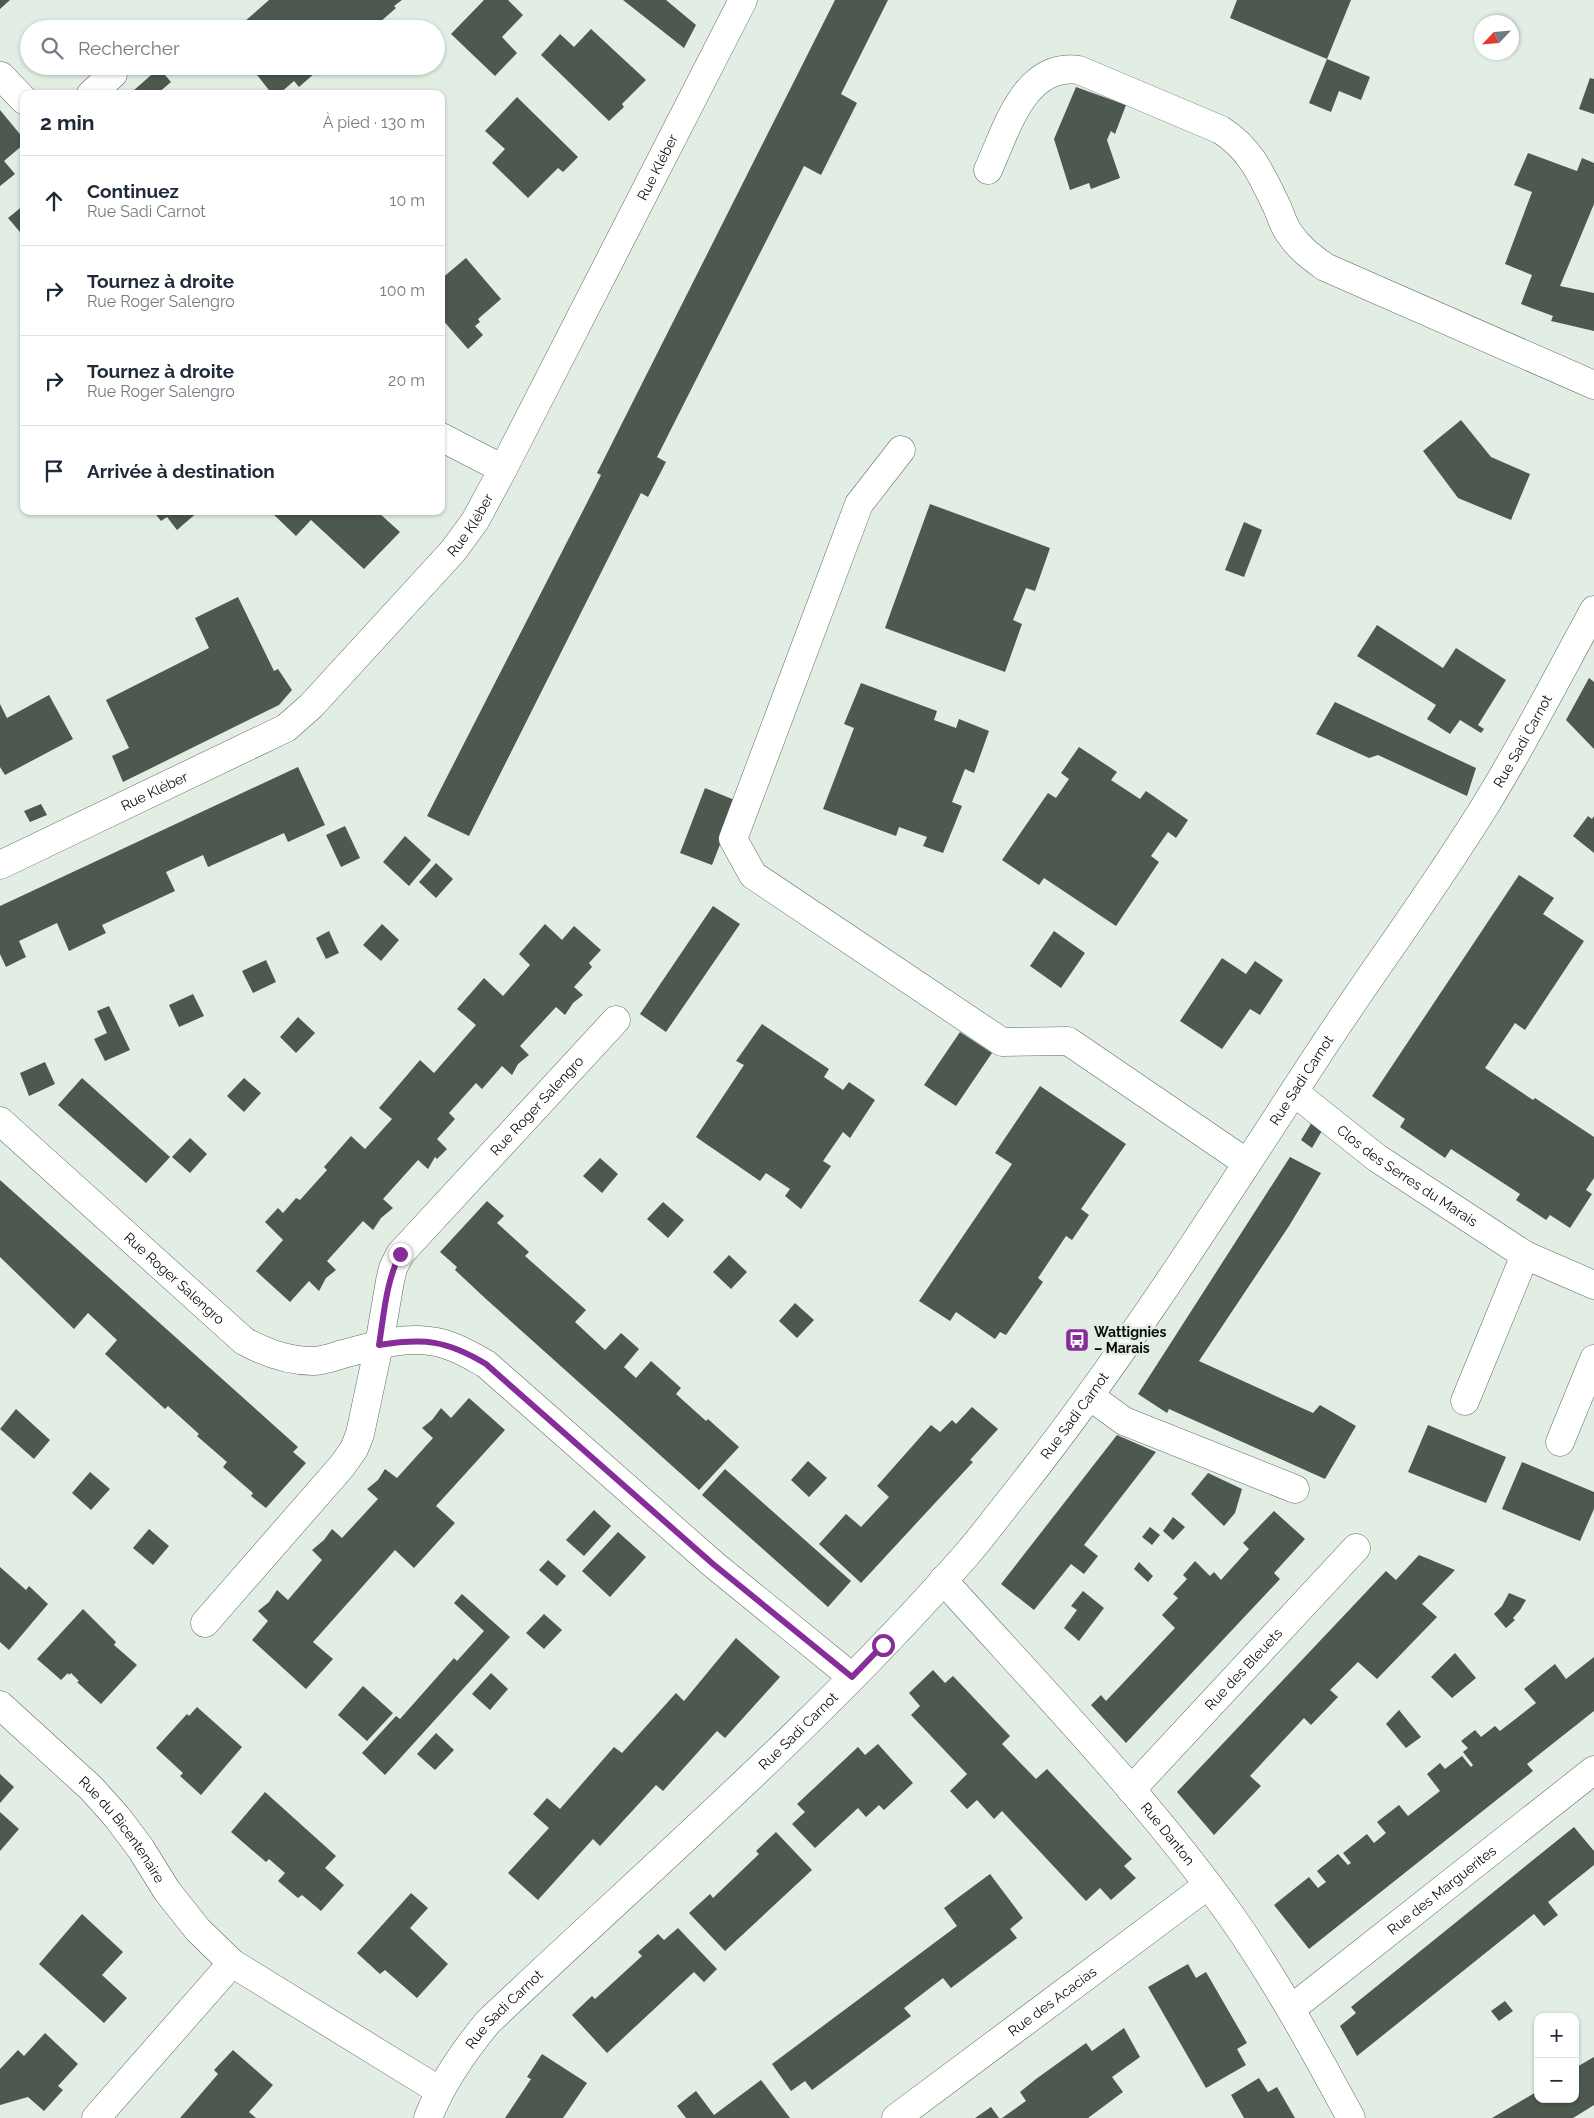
<!DOCTYPE html>
<html lang="fr">
<head>
<meta charset="utf-8">
<style>
	body { margin:0; font-family:Raleway,sans-serif; background:#f2f2f3; color:#1f2937 }
	.controls { position:absolute; right:15px; bottom:15px; display:grid; overflow:hidden; border-radius:10px; box-shadow:0 1px 4px #0004 }
	.controls button { width:45px; height:45px; display:grid; place-items:center; padding:0; border:0; border-bottom:1px solid #e0e1e3; background:#fff; color:#1f2937; font:25px sans-serif }
	.compass { position:absolute; left:1474px; top:15px; width:45px; height:45px; border-radius:50%; background:#fff; box-shadow:0 1px 4px #0004; rotate:244deg }
	.stop { position:absolute; width:15px; height:15px; margin:-11px; border:4px solid #862d9a; border-radius:50%; background:#fff }
	.stop.end { background:#862d9a; border-color:#fff; box-shadow:0 1px 5px #0008 }
	.list { margin:0; padding:0; list-style:none }
	h2 { display:flex; justify-content:space-between; align-items:center; height:65px; margin:0; padding:0 20px; font-size:21px }
	h2 small { font-size:16px; font-weight:400; color:#747a83 }
	.list li { display:grid; grid-template-columns:32px 1fr auto; gap:15px; align-items:center; box-sizing:border-box; height:90px; padding:0 20px; border-top:1px solid #e0e1e3 }
	.list b { display:block; font-size:19px; white-space:nowrap }
	.list p { margin:0; font-size:16px; white-space:nowrap; color:#747a83 }
	.list em { font-size:16px; font-style:normal; color:#747a83 }
	.icon { flex:none; width:28px; height:28px; fill:none; stroke:currentColor; stroke-width:2; stroke-linecap:round; stroke-linejoin:round }
	.map { position:relative; flex:none; width:1594px; height:2118px; overflow:hidden }
	.search { position:absolute; background:#fff; box-shadow:0 1px 4px #0004; left:20px; top:20px; width:425px; height:55px; display:flex; align-items:center; gap:12px; box-sizing:border-box; padding:0 18px; border-radius:28px; color:#747a83; font-size:19px }
	.panel { position:absolute; background:#fff; box-shadow:0 1px 4px #0004; left:20px; top:90px; width:425px; height:425px; border-radius:10px }
	.map>svg:first-child { display:block }
</style>
</head>
<body>
<div class="map">
<svg width="1594" height="2118" viewBox="0 0 1594 2118">
	<rect width="100%" height="100%" fill="#e2eee4"/>
	<path fill="#4d584f" d="M0 0H10L0 9Z
		M269 0H402L394 6 396 8 372 29H250L244 22Z
		M484 0H508L523 15 502 37 517 53 495 76 451 34Z
		M623 0H666L696 25 684 48Z
		M835 0H888L841 94 857 103 821 175 804 166 657 457 666 462 648 497 641 493 469 836 427 816 593 491 601 475 597 473Z
		M1237 0H1351L1327 59 1370 77 1361 100 1339 91 1331 112 1309 103 1327 59 1230 18Z
		M591 29 646 80 622 104 624 107 609 121 541 55 560 34 574 47Z
		M250 66H323L299 87 294 81 279 94H272Z
		M159 68 171 82 157 94H135L133 91Z
		M1590 78 1594 79V114L1579 109Z
		M1076 87 1126 105 1115 134 1111 131 1107 140 1120 178 1091 189 1089 183 1070 190 1054 139Z
		M517 97 578 157 563 172 558 168 528 198 492 163 505 149 485 131Z
		M0 110 24 139V144L4 161 15 174 0 186Z
		M1528 153 1577 171 1582 158 1594 163V204L1560 286 1594 293V331L1551 321 1553 316 1521 304 1532 275 1505 264 1532 192 1514 185Z
		M24 205V229L20 232 8 218Z
		M466 258 501 299 478 319 480 322 475 326 483 335 468 349 441 318V279Z
		M1461 420 1491 457 1530 474 1511 520 1458 498 1423 451Z
		M930 504 1050 548 1035 591 1026 588 1013 620 1022 624 1005 672 885 628Z
		M153 511H199L177 530 167 517 161 521Z
		M270 511H380L379 513 400 532 364 569 311 520 296 536Z
		M1244 522 1262 530 1244 577 1225 570Z
		M238 597 274 671 278 669 292 690 279 705 123 782 112 756 129 748 106 700 209 648 195 618Z
		M1377 625 1443 668 1456 648 1506 680 1478 725 1484 729 1481 733 1460 720 1450 734 1427 719 1436 705 1357 656Z
		M1589 678 1594 682V749L1566 720Z
		M861 683 937 711 934 720 956 728 959 719 989 731 974 773 965 769 952 802 962 806 943 853 923 846 927 837 899 827 896 836 823 809 854 728 844 724Z
		M49 695 73 739 5 775 0 767V704L7 718Z
		M1335 702 1476 768 1467 796 1378 755 1369 758 1316 734Z
		M1079 747 1117 772 1111 780 1140 799 1146 791 1188 820 1176 838 1168 832 1151 856 1159 862 1116 926 1044 878 1039 885 1002 860 1048 793 1056 798 1069 779 1061 773Z
		M298 767 325 825 288 842 284 833 208 867 203 855 166 872 175 891 102 925 106 933 69 951 57 923 19 941 26 957 6 967 0 954V906Z
		M705 788 737 801 712 865 680 853Z
		M41 804 47 815 30 822 24 811Z
		M1588 816 1592 819 1594 816V853L1573 836Z
		M345 826 360 858 341 867 326 835Z
		M405 836 431 860 409 886 383 862Z
		M436 863 453 879 436 898 419 882Z
		M1519 875 1554 898 1543 914 1584 941 1525 1030 1515 1023 1485 1068 1533 1100 1535 1098 1594 1137V1178L1586 1190 1592 1194 1570 1228 1550 1215 1546 1220 1516 1200 1520 1194 1451 1149 1445 1158 1400 1127 1405 1119 1372 1096Z
		M713 906 740 924 666 1032 640 1014Z
		M382 924 399 940 381 961 363 945Z
		M545 924 562 940 574 926 601 950 589 963 592 967 574 987 583 995 573 1003 565 1015 556 1007 520 1046 529 1055 518 1064 512 1075 502 1066 482 1089 476 1083 449 1113 455 1119 437 1139 447 1149 437 1159 435 1157 428 1169 418 1160 383 1199 393 1208 381 1218 373 1230 363 1221 327 1261 336 1270 326 1278 319 1291 309 1281 290 1302 256 1271 283 1240 265 1222 278 1208 283 1213 296 1198 300 1200 327 1170 324 1167 351 1136 365 1149 392 1119 379 1108 420 1060 434 1073 476 1025 457 1009 484 978 503 996 530 965 519 954Z
		M329 931 339 953 326 959 316 938Z
		M1054 931 1085 953 1061 988 1030 966Z
		M1222 958 1246 974 1255 961 1283 980 1260 1015 1250 1009 1222 1049 1180 1021Z
		M266 960 276 982 253 993 242 971Z
		M193 994 204 1016 179 1027 169 1005Z
		M109 1006 130 1050 105 1061 94 1039 107 1033 97 1011Z
		M298 1017 315 1033 296 1053 280 1037Z
		M762 1024 829 1069 824 1077 843 1090 849 1082 875 1100 850 1138 843 1132 823 1161 831 1166 801 1209 785 1196 790 1189 766 1173 760 1181 696 1137 744 1065 736 1061Z
		M960 1032 992 1053 956 1106 924 1085Z
		M45 1062 55 1084 29 1096 20 1073Z
		M82 1078 170 1157 146 1183 58 1105Z
		M244 1078 261 1093 244 1112 227 1096Z
		M1040 1086 1126 1144 1081 1209 1089 1215 1072 1240 1066 1236 1038 1278 1043 1282 1006 1335 1000 1332 995 1339 956 1312 950 1321 919 1301 1012 1164 995 1153Z
		M1312 1122 1323 1129 1312 1148 1301 1140Z
		M190 1138 207 1154 190 1173 172 1157Z
		M1290 1157 1321 1173 1289 1226 1199 1361 1313 1413 1320 1405 1356 1426 1325 1479 1169 1409 1167 1413 1138 1394Z
		M600 1158 618 1174 602 1193 583 1176Z
		M0 1180 298 1447 293 1452 306 1463 266 1508 251 1496 253 1493 223 1467 227 1462 197 1436 199 1434 168 1406 165 1409 105 1354 117 1340 88 1313 74 1329 0 1257Z
		M487 1201 504 1216 497 1223 529 1252 525 1256 586 1310 575 1322 605 1350 621 1333 639 1349 624 1367 636 1378 651 1361 681 1388 676 1394 706 1421 708 1419 739 1447 699 1490 486 1299 455 1270 457 1267 440 1252Z
		M663 1202 684 1220 668 1238 647 1219Z
		M729 1255 747 1272 731 1289 713 1272Z
		M795 1303 814 1320 797 1338 779 1321Z
		M469 1398 505 1430 436 1506 455 1523 414 1568 395 1550 313 1642 333 1659 306 1689 252 1640 268 1621 258 1611 269 1602 277 1590 288 1600 322 1560 312 1550 324 1540 332 1529 342 1538 378 1499 367 1489 378 1480 385 1469 397 1478 433 1438 422 1428 432 1420 441 1408 451 1418Z
		M972 1407 998 1429 970 1460 973 1462 861 1583 819 1544 846 1514 861 1527 889 1497 877 1486 931 1425 940 1432 952 1420 956 1424Z
		M16 1409 50 1440 34 1459 0 1429Z
		M1428 1425 1506 1457 1486 1503 1408 1472Z
		M1117 1435 1156 1452 1084 1545 1098 1556 1084 1574 1071 1564 1034 1610 1001 1584Z
		M808 1461 827 1478 809 1497 791 1480Z
		M1522 1462 1594 1492V1509L1580 1541 1502 1509Z
		M725 1469 851 1581 828 1607 702 1495Z
		M90 1472 110 1489 91 1510 72 1493Z
		M1208 1473 1242 1489 1235 1513 1224 1526 1191 1494Z
		M594 1510 611 1526 584 1556 566 1540Z
		M1274 1511 1305 1539 1274 1573 1280 1579 1126 1743 1091 1705 1101 1695 1106 1701 1175 1628 1162 1615 1178 1598 1173 1594 1187 1579 1183 1575 1195 1561 1210 1576 1214 1572 1221 1580 1249 1549 1243 1543Z
		M1173 1517 1185 1527 1173 1540 1163 1531Z
		M1150 1527 1160 1535 1152 1545 1142 1537Z
		M149 1529 169 1546 153 1565 133 1548Z
		M618 1532 646 1557 610 1597 582 1571Z
		M1419 1555 1455 1570 1422 1604 1437 1617 1377 1679 1358 1662 1330 1690 1338 1697 1311 1725 1304 1718 1250 1776 1261 1786 1214 1835 1177 1792 1386 1571 1396 1580Z
		M548 1560 566 1576 557 1586 539 1570Z
		M1139 1562 1153 1576 1148 1582 1134 1569Z
		M0 1567 26 1590 29 1586 48 1604 9 1650 0 1642Z
		M1083 1591 1104 1608 1079 1641 1064 1628 1077 1610 1071 1606Z
		M1509 1593 1526 1600 1520 1610 1513 1618 1515 1620 1506 1628 1494 1614 1502 1606Z
		M462 1594 510 1637 385 1775 362 1753 396 1716 400 1719 454 1658 457 1661 484 1631 454 1603Z
		M83 1609 116 1642 114 1645 137 1665 101 1704 77 1682 79 1681 71 1673 69 1675 68 1673 61 1680 37 1659Z
		M544 1614 562 1630 544 1649 526 1633Z
		M736 1638 780 1677 725 1738 717 1731 663 1791 656 1785 600 1846 593 1839 538 1900 508 1873 549 1828 533 1814 547 1798 560 1809 614 1747 622 1753 676 1693 684 1701Z
		M1455 1653 1476 1678 1452 1698 1431 1677Z
		M1594 1657V1711L1527 1764 1533 1771 1309 1949 1274 1905 1309 1877 1318 1888 1326 1882 1317 1871 1338 1854 1348 1865 1351 1863 1343 1853 1367 1834 1374 1843 1386 1833 1377 1822 1399 1805 1408 1816 1440 1791 1427 1774 1440 1763 1445 1769 1462 1756 1471 1767 1473 1765 1463 1752 1468 1748 1461 1741 1475 1730 1481 1737 1495 1726 1500 1731 1536 1703 1524 1689 1555 1664 1566 1679Z
		M933 1670 945 1683 953 1676 1010 1736 1002 1744 1036 1779 1047 1769 1132 1859 1124 1866 1136 1878 1111 1900 1100 1888 1086 1901 1002 1811 994 1819 977 1800 967 1809 950 1791 967 1774 911 1715 920 1706 909 1693Z
		M491 1673 508 1689 490 1710 472 1694Z
		M363 1686 393 1713 367 1741 338 1715Z
		M197 1707 242 1747 201 1795 180 1776 183 1773 156 1748 187 1714 189 1716Z
		M1399 1710 1421 1737 1406 1748 1386 1724Z
		M436 1733 454 1750 435 1770 417 1754Z
		M878 1744 913 1783 884 1810 879 1805 866 1817 858 1808 815 1848 792 1824 805 1812 797 1804 858 1747 865 1755Z
		M0 1774 14 1787 0 1803Z
		M265 1792 336 1856 325 1868 344 1885 321 1911 302 1895 298 1898 278 1881 285 1873 269 1859 266 1862 231 1832Z
		M0 1812 19 1829 0 1851Z
		M1574 1827 1594 1851V1865L1548 1902 1558 1915 1544 1926 1534 1914 1357 2056 1340 2026 1356 2013 1351 2007Z
		M776 1832 812 1870 725 1951 689 1913 710 1894 713 1898 759 1854 756 1851Z
		M990 1874 1023 1918 1010 1929 1017 1938 951 1988 943 1978 904 2008 911 2016 812 2090 805 2081 791 2091 772 2064 957 1926 944 1908Z
		M411 1893 428 1908 410 1928 448 1964 417 1998 385 1970 380 1974 357 1953Z
		M82 1914 123 1952 102 1975 127 1998 104 2023 39 1964Z
		M678 1928 717 1969 704 1982 694 1972 607 2053 572 2015 592 1996 595 1999 642 1956 638 1952 658 1934 664 1940Z
		M1188 1964 1196 1978 1206 1972 1247 2043 1237 2049 1246 2065 1206 2088 1148 1987Z
		M1505 2001 1513 2011 1499 2021 1491 2011Z
		M1124 2028 1140 2057 1112 2077 1123 2092 1088 2118H1002L1026 2101 1020 2092 1036 2079 1086 2043 1092 2051Z
		M45 2033 78 2064 58 2086 63 2090 44 2111 28 2097 0 2105V2069L18 2050 24 2056Z
		M233 2050 273 2085 249 2112 256 2118H180L218 2074 214 2070Z
		M542 2054 587 2083 563 2118H505L531 2079 527 2077Z
		M1594 2057V2105L1578 2115 1573 2118H1492L1538 2091V2099H1575V2068Z
		M1259 2078 1268 2092 1277 2087 1295 2118H1244L1231 2095Z
		M761 2080 790 2118H686L677 2106 696 2091 714 2115Z
		M991 2107 999 2118H975Z"/>
	<g fill="none" stroke-linecap="round" stroke-linejoin="round">
		<defs>
			<g id="minor">
				<path d="M1 76 24 100"/>
				<path d="M91 94 113 74"/>
				<path d="M988 170C1006 131 1024 62 1079 70L1221 130C1252 150 1262 176 1278 209 1281 217 1284 226 1289 233 1299 248 1311 257 1325 267L1594 385"/>
				<path d="M441 437 503 469"/>
				<path d="M901 450 859 504 733 839 753 875 1002 1042 1068 1041 1247 1163"/>
				<path id="s1" d="M0 865 286 728 311 706 453 551 475 521 503 469 743 0"/>
				<path id="s2" d="M1294 1092 1377 1158 1525 1255 1594 1285"/>
				<path id="s3" d="M0 1121 244 1341C266 1353 288 1361 313 1361 323 1361 333 1357 343 1354 370 1347 400 1337 429 1341 450 1343 468 1354 486 1364L713 1564 852 1677"/>
				<path d="M1091 1397 1124 1421 1295 1489"/>
				<path d="M1465 1401 1525 1255"/>
				<path d="M1560 1442 1594 1359"/>
				<path id="s4" d="M943 1580C1041 1689 1144 1795 1229 1913 1275 1978 1313 2048 1351 2118"/>
				<path id="s5" d="M205 1623 342 1466 354 1449 360 1434 379 1345 390 1281 393 1268 400 1254 616 1020"/>
				<path id="s6" d="M0 1705 91 1788 117 1817 141 1849 167 1891 198 1930 232 1963 440 2091"/>
				<path id="s7" d="M1131 1790 1356 1548"/>
				<path id="s8" d="M1291 2009 1594 1770"/>
				<path d="M96 2118 232 1963"/>
				<path id="s9" d="M428 2118C442 2082 464 2051 488 2022 650 1868 821 1722 968 1553 986 1532 1002 1510 1019 1489 1128 1351 1221 1203 1317 1056 1373 970 1435 888 1488 801 1526 739 1559 674 1594 610"/>
				<path id="s10" d="M896 2118 1208 1885"/>
			</g>
		</defs>
		<use href="#minor" stroke="#5f6a61" stroke-width="29"/>
		<use href="#minor" stroke="#fff" stroke-width="28"/>
	</g>
	<g fill="none" stroke-linecap="round" stroke-linejoin="round">
		<path stroke="#862d9a" stroke-width="6" d="M400 1254C386 1282 384 1314 379 1345 424 1338 446 1340 486 1364L713 1564 852 1677 883 1645"/>
	</g>
	<defs>
		<symbol id="bus-square" viewBox="-11 -11 22 22"><rect x="-9" y="-9" width="18" height="18" rx="4" fill="#862d9a" stroke="#e2eee4"/><path d="M-5-6H5V4H4V6H2V4H-2V6H-4V4H-5ZM-3.5-4V0h7V-4ZM-3.5 1.2v1.5H-2V1.2ZM2 1.2v1.5H3.5V1.2Z" fill="#fff"/></symbol>
	</defs>
	<g fill-rule="evenodd">
		<use href="#bus-square" x="1063" y="1326" width="28" height="28"/>
	</g>
	<g text-anchor="middle" dominant-baseline="central" stroke-width="5" stroke-linejoin="round" paint-order="stroke">
		<g font-size="14" fill="#090e0a" stroke="#e2eee4">
			<text stroke="none"><textPath href="#s1" startOffset="996">Rue Kléber</textPath></text>
			<text stroke="none"><textPath href="#s1" startOffset="592">Rue Kléber</textPath></text>
			<text stroke="none"><textPath href="#s9" startOffset="1769">Rue Sadi Carnot</textPath></text>
			<text stroke="none"><textPath href="#s1" startOffset="171">Rue Kléber</textPath></text>
			<text stroke="none"><textPath href="#s9" startOffset="1364">Rue Sadi Carnot</textPath></text>
			<text stroke="none"><textPath href="#s5" startOffset="632">Rue Roger Salengro</textPath></text>
			<text stroke="none"><textPath href="#s2" startOffset="141">Clos des Serres du Marais</textPath></text>
			<text stroke="none"><textPath href="#s3" startOffset="235">Rue Roger Salengro</textPath></text>
			<text stroke="none"><textPath href="#s9" startOffset="959">Rue Sadi Carnot</textPath></text>
			<text stroke="none"><textPath href="#s7" startOffset="165">Rue des Bleuets</textPath></text>
			<text stroke="none"><textPath href="#s9" startOffset="539">Rue Sadi Carnot</textPath></text>
			<text stroke="none"><textPath href="#s6" startOffset="175">Rue du Bicentenaire</textPath></text>
			<text stroke="none"><textPath href="#s4" startOffset="339">Rue Danton</textPath></text>
			<text stroke="none"><textPath href="#s8" startOffset="192">Rue des Marguerites</textPath></text>
			<text stroke="none"><textPath href="#s10" startOffset="195">Rue des Acacias</textPath></text>
			<text stroke="none"><textPath href="#s9" startOffset="134">Rue Sadi Carnot</textPath></text>
		</g>
		<g font-size="14" font-weight="bold" fill="#090e0a" stroke="#e2eee4" text-anchor="start">
			<text x="1094" y="1332">Wattignies<tspan x="1094" dy="16">– Marais</tspan></text>
		</g>
	</g>
</svg>
<div class="controls">
<button>+</button>
<button>−</button>
</div>
<svg class="compass" viewBox="-18 -18 36 36"><path d="M0-13l5 13h-10z" fill="#e53935"/><path d="M0 13l5-13h-10z" fill="#747a83"/></svg>
<div class="stop" style="left:883px;top:1645px"></div>
<div class="stop end" style="left:400px;top:1254px"></div>
<div class="search"><svg class="icon" aria-label="search" viewBox="0 0 24 24"><circle cx="10" cy="10" r="6"/><path d="M15 15l6 6"/></svg>Rechercher</div>
<section class="panel">
<h2>2 min<small>À pied · 130 m</small></h2>
<ul class="list">
<li><svg class="icon" aria-label="ahead" viewBox="0 0 24 24"><path d="M12 20V5M6 11l6-6 6 6"/></svg><div><b>Continuez</b><p>Rue Sadi Carnot</p></div><em>10 m</em></li>
<li><svg class="icon" aria-label="right" viewBox="0 0 24 24"><path d="M7 20v-9h11M14 6l5 5-5 5"/></svg><div><b>Tournez à droite</b><p>Rue Roger Salengro</p></div><em>100 m</em></li>
<li><svg class="icon" aria-label="right" viewBox="0 0 24 24"><path d="M7 20v-9h11M14 6l5 5-5 5"/></svg><div><b>Tournez à droite</b><p>Rue Roger Salengro</p></div><em>20 m</em></li>
<li><svg class="icon" aria-label="arrive" viewBox="0 0 24 24"><path d="M6 21V4h12l-3 4 3 4H6"/></svg><div><b>Arrivée à destination</b></div></li>
</ul>
</section>
</div>
</body>
</html>
